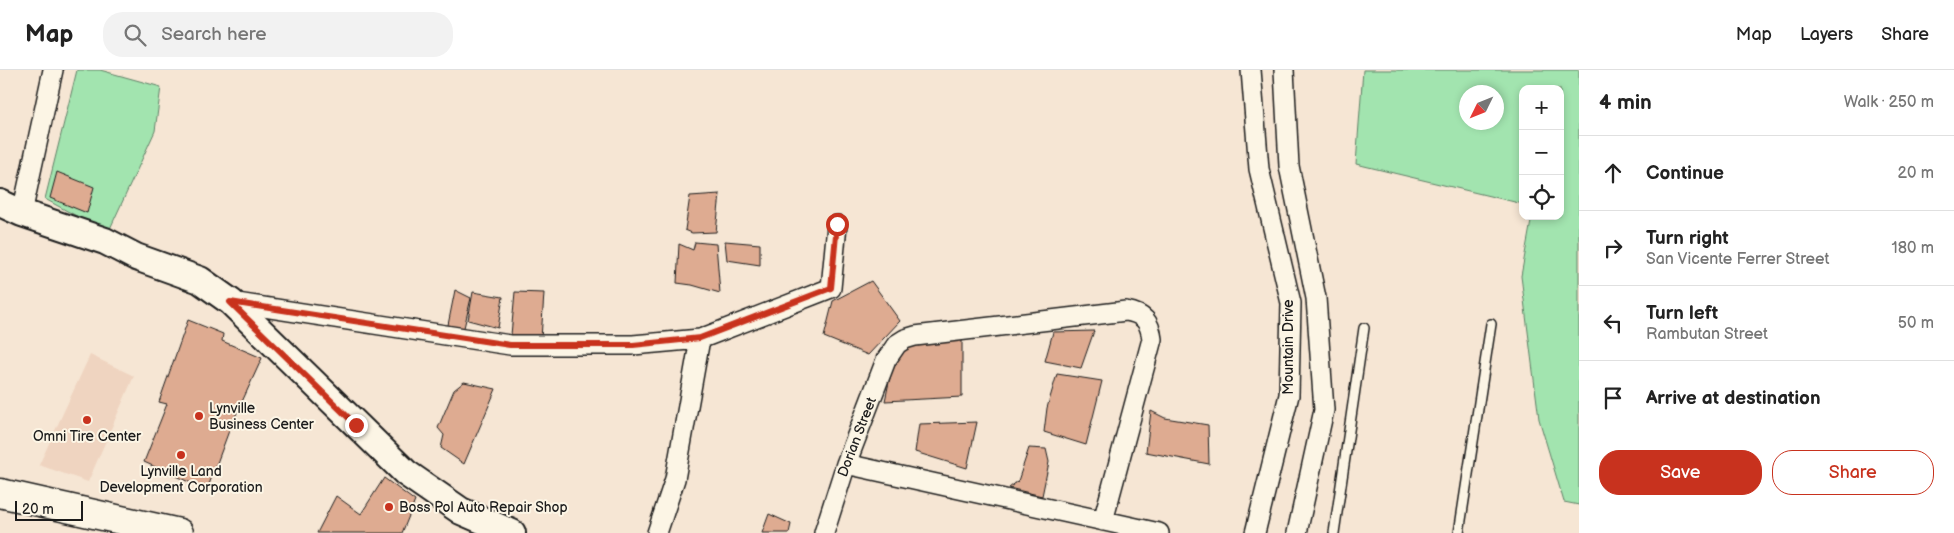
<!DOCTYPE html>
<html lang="en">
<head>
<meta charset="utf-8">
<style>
	body { margin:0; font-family:"Balsamiq Sans",sans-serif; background:#f2f2f2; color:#222 }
	.controls { position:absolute; right:15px; top:15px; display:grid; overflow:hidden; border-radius:10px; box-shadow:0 2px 8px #0003 }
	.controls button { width:45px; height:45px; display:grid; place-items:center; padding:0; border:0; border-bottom:1px solid #e0e0e0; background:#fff; color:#222; font:25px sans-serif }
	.compass { position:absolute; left:1459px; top:15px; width:45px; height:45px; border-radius:50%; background:#fff; box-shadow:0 2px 8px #0003; rotate:227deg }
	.scale { position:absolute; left:15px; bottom:12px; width:68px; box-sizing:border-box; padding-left:5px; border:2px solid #1c1c1c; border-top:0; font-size:14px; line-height:18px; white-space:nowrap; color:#1c1c1c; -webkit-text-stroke:4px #fcf5e5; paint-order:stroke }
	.stop { position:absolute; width:15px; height:15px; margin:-11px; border:4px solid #c8321e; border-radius:50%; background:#fff }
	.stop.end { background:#c8321e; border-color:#fff; box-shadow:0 1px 5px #0008 }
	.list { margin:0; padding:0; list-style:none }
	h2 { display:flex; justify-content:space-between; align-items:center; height:65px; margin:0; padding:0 20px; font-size:21px }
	h2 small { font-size:16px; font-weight:400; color:#767676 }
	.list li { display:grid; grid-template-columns:32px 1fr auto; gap:15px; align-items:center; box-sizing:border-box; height:75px; padding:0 20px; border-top:1px solid #e0e0e0 }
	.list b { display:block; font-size:19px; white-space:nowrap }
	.list p { margin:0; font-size:16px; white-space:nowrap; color:#767676 }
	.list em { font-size:16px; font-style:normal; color:#767676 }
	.actions { display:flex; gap:10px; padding:15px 20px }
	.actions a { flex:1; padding:11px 0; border:1px solid #c8321e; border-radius:20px; text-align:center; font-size:18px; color:#c8321e }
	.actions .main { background:#c8321e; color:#fff }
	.icon { flex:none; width:28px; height:28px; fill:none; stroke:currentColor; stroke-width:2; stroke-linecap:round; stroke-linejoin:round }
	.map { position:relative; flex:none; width:1579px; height:463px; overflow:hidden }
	header { display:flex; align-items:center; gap:30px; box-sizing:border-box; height:70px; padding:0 25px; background:#fff; border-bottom:1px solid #e0e0e0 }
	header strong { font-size:24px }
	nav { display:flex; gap:28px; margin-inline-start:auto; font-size:18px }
	.search { width:350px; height:45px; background:#f2f2f2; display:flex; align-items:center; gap:12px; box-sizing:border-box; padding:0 18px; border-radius:20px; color:#767676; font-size:19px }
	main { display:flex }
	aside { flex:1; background:#fff }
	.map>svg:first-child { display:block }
</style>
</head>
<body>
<header>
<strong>Map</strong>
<div class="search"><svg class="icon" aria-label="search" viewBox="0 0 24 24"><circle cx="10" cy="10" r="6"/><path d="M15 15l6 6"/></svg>Search here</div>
<nav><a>Map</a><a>Layers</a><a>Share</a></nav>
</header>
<main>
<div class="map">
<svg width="1579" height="463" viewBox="0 0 1579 463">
	<rect width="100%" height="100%" fill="#f6e6d4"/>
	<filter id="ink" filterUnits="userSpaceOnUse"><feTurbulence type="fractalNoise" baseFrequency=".02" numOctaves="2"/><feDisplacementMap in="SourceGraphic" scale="10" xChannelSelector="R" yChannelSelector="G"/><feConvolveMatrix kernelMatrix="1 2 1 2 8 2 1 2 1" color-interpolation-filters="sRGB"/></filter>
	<g filter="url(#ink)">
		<path fill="#efd4c0" d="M90 285 134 306 88 412 39 395Z"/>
		<path fill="#a2e4af" stroke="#5f8066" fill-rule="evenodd" d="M77 0H100L161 17 155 61 108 163 45 129Z
			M1363 0H1579V435L1564 432 1539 349 1521 206 1532 146H1560V19H1523V134L1356 94ZM1466 22H1496V52H1466Z"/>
		<path fill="#deab91" stroke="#1c1c1c" d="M57 102 94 117 87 143 50 128Z
			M720 124 716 162 692 163 685 160 690 126Z
			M725 171 760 174V195L727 190Z
			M695 172 716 174 720 223 692 215 677 213 679 174 693 180Z
			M871 211 900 251 868 285 824 267 833 231Z
			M455 220 471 228 463 262 447 260Z
			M473 222 503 227 498 258 468 250Z
			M515 222 544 223 541 269 511 265Z
			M188 250 223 264 222 271 262 288 230 358 207 420 144 392 167 334 159 332Z
			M1094 261 1081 298 1045 291 1053 262Z
			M962 270V327L885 331 897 274Z
			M1057 304 1102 311 1086 375 1044 362 1047 338Z
			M464 312 496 319 464 394 441 378 444 365 438 358 454 320Z
			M1151 341 1165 348 1208 355 1209 394 1146 382Z
			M977 352 967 398 915 382 919 354Z
			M1029 378 1046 379 1049 392 1042 426 1009 418 1018 411Z
			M384 408 415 431 402 463H317L336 426 361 444Z
			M769 444 791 454 789 463H762Z"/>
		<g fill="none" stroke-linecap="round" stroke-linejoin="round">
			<defs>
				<path id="lane" d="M1334 463 1364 258
					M1459 463 1491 254"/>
				<path id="street" d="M1251 0 1259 99 1291 233 1289 325 1255 463
					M1284 0 1289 96 1316 228 1324 340 1297 463
					M22 143 53 0
					M231 232 510 275H633L700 269 831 218 837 155
					M846 394 1159 463
					M657 463 675 409 700 269
					M824 463 846 394 886 290 897 274 905 269 915 266 1126 241C1144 244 1150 252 1152 269L1103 451"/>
				<path id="secondary" d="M0 133 22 143 105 171 136 187 200 210 231 232 406 403 461 441 512 463"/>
				<path id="highway" d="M0 423 179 463"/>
			</defs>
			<use href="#lane" stroke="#1c1c1c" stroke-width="12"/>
			<use href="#street" stroke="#1c1c1c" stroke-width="22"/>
			<use href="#secondary" stroke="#1c1c1c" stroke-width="30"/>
			<use href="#highway" stroke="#1c1c1c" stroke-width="31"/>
			<use href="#lane" stroke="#fcf5e5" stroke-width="9"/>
			<use href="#street" stroke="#fcf5e5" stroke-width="19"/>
			<use href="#secondary" stroke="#fcf5e5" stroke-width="26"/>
			<use href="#highway" stroke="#fcf5e5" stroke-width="28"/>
		</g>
	</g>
	<g fill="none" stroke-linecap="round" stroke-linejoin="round" filter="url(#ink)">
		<path stroke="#c8321e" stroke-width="6" d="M356 355 230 232 510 275H633L700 268 831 218 837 154"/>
	</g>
	<g fill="#c8321e" stroke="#fcf5e5" stroke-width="2">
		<circle cx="199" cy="346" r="5"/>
		<circle cx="87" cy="350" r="5"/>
		<circle cx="181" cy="385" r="5"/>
		<circle cx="389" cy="437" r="5"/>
	</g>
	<g text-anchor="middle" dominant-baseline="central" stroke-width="4" stroke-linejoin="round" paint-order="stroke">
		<g font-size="14" fill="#1c1c1c" stroke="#fcf5e5">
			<text transform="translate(1288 277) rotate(-90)">Mountain Drive</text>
			<text transform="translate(857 367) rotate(-69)">Dorian Street</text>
		</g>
		<g font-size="14" fill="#1c1c1c" stroke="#fcf5e5" text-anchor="start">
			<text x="209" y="338">Lynville<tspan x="209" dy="16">Business Center</tspan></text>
			<text x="87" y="366" text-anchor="middle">Omni Tire Center</text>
			<text x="181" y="401" text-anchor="middle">Lynville Land<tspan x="181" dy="16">Development Corporation</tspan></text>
			<text x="399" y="437">Boss Pol Auto Repair Shop</text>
		</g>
	</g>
</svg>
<div class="controls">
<button>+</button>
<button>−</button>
<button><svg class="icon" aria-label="locate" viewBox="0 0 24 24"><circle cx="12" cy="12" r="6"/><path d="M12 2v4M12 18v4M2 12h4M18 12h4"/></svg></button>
</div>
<svg class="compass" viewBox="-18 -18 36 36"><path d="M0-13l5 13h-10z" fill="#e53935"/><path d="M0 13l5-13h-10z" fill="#767676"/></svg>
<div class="scale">20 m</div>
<div class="stop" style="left:837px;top:154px"></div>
<div class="stop end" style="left:356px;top:355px"></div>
</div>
<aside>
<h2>4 min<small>Walk · 250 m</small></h2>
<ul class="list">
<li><svg class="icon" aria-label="ahead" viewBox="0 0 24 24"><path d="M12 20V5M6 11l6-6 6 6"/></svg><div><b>Continue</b></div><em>20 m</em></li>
<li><svg class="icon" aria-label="right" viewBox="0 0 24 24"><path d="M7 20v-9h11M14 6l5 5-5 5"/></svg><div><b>Turn right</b><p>San Vicente Ferrer Street</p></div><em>180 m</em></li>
<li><svg class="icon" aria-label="left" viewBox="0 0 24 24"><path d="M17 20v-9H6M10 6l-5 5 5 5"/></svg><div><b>Turn left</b><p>Rambutan Street</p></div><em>50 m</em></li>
<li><svg class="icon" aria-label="arrive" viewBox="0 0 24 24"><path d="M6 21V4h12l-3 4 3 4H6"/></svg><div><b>Arrive at destination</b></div></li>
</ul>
<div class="actions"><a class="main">Save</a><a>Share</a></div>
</aside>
</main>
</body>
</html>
